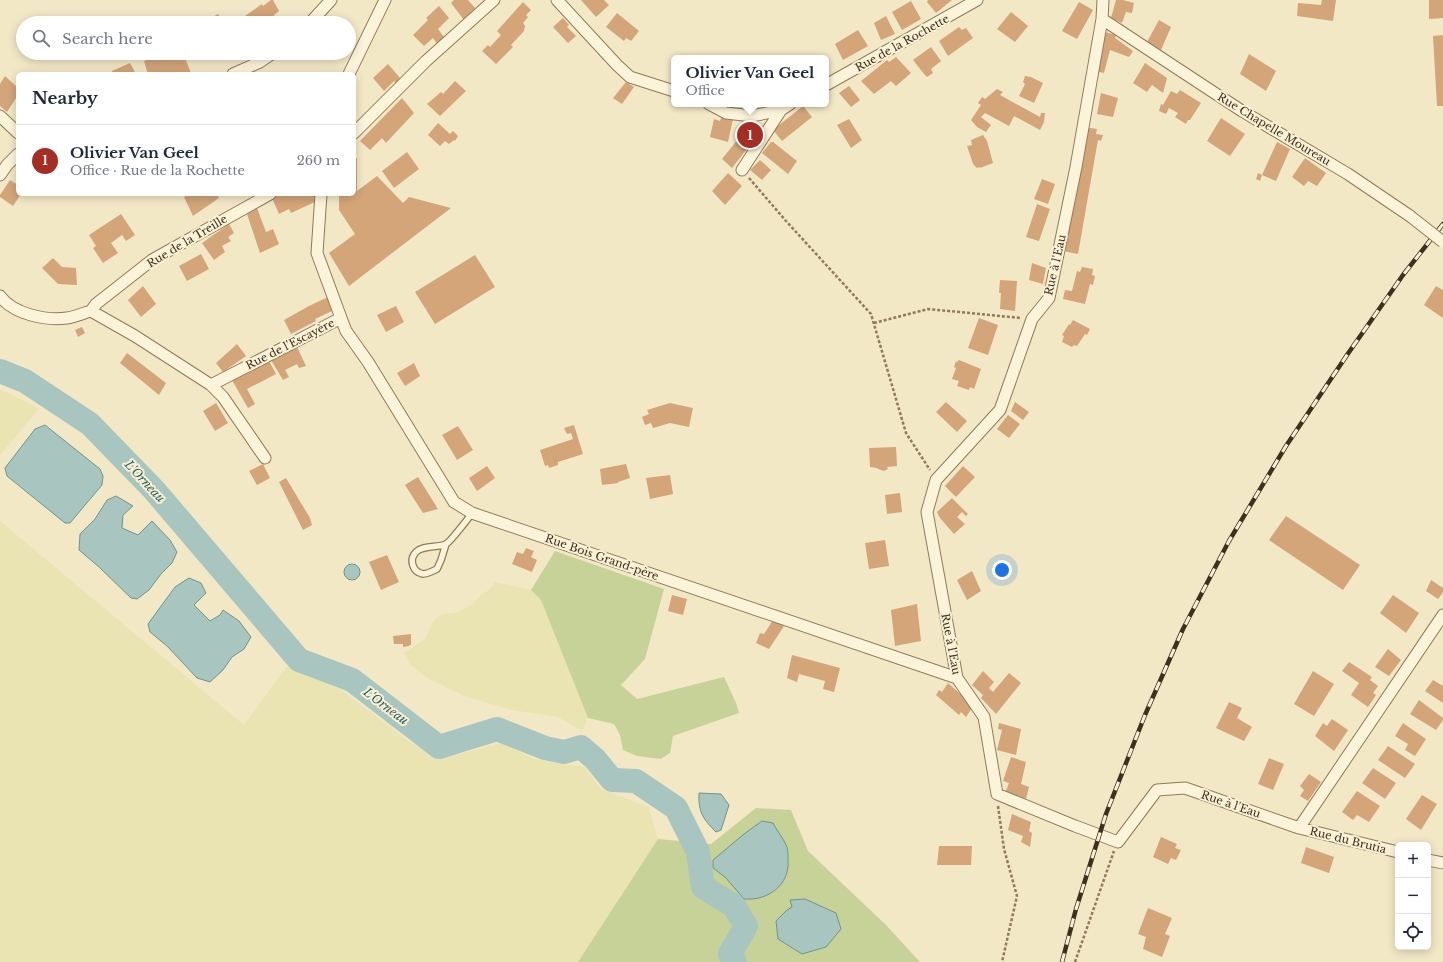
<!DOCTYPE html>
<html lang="en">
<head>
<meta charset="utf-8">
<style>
	body { margin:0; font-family:"Libre Baskerville",serif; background:#f2f2f3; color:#1f2937 }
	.controls { position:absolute; right:12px; bottom:12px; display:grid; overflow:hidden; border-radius:6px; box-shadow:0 2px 10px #0003 }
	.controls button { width:36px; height:36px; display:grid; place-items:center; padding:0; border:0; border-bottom:1px solid #e0e1e3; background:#fff; color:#1f2937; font:20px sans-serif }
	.you { position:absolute; left:1002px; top:570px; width:14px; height:14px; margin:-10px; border:3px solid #fff; border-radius:50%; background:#1a73e8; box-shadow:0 0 0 6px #1a73e833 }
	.badge { display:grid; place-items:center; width:26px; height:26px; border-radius:50%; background:#a42d24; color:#fff; font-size:13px; font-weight:700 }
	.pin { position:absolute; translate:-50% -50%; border:2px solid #fff; box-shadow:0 1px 4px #0006 }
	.popup { position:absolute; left:671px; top:55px; width:158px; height:52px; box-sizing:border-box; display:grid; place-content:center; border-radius:6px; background:#fff; filter:drop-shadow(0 1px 3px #0005); font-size:13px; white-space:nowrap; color:#747a83 }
	.popup b { font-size:15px; color:#1f2937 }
	.popup::after { content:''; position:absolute; left:50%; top:100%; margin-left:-8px; border:8px solid transparent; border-top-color:#fff }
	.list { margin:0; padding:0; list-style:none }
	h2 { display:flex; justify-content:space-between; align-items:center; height:52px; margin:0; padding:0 16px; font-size:17px }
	h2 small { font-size:13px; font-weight:400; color:#747a83 }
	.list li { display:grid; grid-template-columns:26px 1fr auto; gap:12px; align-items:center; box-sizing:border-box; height:72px; padding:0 16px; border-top:1px solid #e0e1e3 }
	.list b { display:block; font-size:15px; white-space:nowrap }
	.list p { margin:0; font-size:13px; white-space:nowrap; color:#747a83 }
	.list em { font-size:13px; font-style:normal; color:#747a83 }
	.icon { flex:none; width:22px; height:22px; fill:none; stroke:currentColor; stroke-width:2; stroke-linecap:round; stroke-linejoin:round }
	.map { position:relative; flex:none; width:1443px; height:962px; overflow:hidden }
	.search { position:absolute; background:#fff; box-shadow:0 2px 10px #0003; left:16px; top:16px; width:340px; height:44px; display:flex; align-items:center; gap:10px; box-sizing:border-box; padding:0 14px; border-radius:22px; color:#747a83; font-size:15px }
	.panel { position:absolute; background:#fff; box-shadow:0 2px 10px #0003; left:16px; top:72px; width:340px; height:124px; border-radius:6px }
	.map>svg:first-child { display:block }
</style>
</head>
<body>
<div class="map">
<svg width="1443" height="962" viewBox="0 0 1443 962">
	<rect width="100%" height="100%" fill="#f2e8c6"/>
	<path fill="#e9e4b2" d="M0 389 39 409 0 455Z
		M0 521 244 725 287 666 340 689 410 742 440 759 502 743 534 759 561 764 585 767 601 789 649 807 658 839 578 962H0Z
		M495 582 531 590 541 600 588 718 582 731 558 717 512 710 464 696 427 678 410 664 404 653 425 639 434 621 440 615 459 612 473 604 480 596 490 589Z"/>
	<path fill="#c7d298" d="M555 551 664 589 645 659 621 685 637 699 724 677 736 703 739 713 673 736 670 753 661 759 637 756 623 750 620 735 614 724 588 718 541 600 531 590Z
		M756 808 791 810 808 851 886 925 920 962H578L658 839 711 844Z"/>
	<path fill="#a8c5bf" stroke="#6d958e" d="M45 425 100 469 103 476 102 485 70 523H65L7 476 5 468 35 429Z
		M116 496 133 506 123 515 122 528 138 535 152 521 170 540 177 552 172 563 161 574 149 590 137 599 131 598 99 567 79 550 80 534 95 519 107 500Z
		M344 572a8 8 0 1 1 16 0a8 8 0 1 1-16 0Z
		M189 578 201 583 206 593 194 605 210 621 220 615 223 610 239 621 251 637 244 649 232 657 223 670 210 682 197 678 167 646 150 632 148 624 175 587Z
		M699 793 721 794 729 805 721 830 716 832C703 819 698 812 699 793Z
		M762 821 773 823C777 831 784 839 787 847 788 851 788 856 788 860 790 885 768 901 744 899L725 877 713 868V860L744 834Z
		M805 899 836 913 841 929 826 947 802 954 778 939 776 921 787 910 792 907 790 900Z"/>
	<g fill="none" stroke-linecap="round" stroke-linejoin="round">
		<path stroke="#a8c5bf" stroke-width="24" d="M0 371 25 381 90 424 154 490 299 660 352 680 439 747 497 729 545 748 564 752 581 747 595 759 612 780 636 781 676 808 698 852 703 887 734 906 746 926 730 954 735 962"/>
	</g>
	<path fill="#d3a579" d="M271 0H273L279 11 274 15 276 20 273 23H250L245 16 262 4 263 6Z
		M454 0H468L475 8 464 20 451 3Z
		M581 0H604L609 5 596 17Z
		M928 0H952L936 13 927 2Z
		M1116 0H1123L1134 3 1132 13 1126 12 1122 23 1111 18Z
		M1322 0H1336L1333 21 1297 16 1298 3 1321 5Z
		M1429 0H1443V18L1429 19Z
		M911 1 921 19 902 30 892 12Z
		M523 2 531 10 526 15 528 17 523 23 525 26 524 31 511 45 513 47 496 64 482 51 488 45 490 47 501 35 497 31Z
		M1079 2 1093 10 1077 39 1062 31Z
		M439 6 449 18 438 29 444 37 437 44 433 38 424 46 413 35 428 20 426 18Z
		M1011 12 1028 26 1015 42 997 29Z
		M617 13 639 31 631 41 626 38 624 41 606 27Z
		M218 14 223 23H201Z
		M886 16 895 34 881 40 874 23Z
		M563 18 569 25 567 27 576 36 568 43 553 27Z
		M1159 20 1171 27 1161 50 1147 42Z
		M959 27 962 30 966 28 973 38 948 56 939 41Z
		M858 30 868 46 843 60 835 44Z
		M1105 32 1116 35 1115 38 1133 51 1129 57 1110 50 1104 73 1099 72 1098 75H1093Z
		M1443 35V106H1437L1433 36Z
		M931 47 941 61 931 69 933 73 927 77 924 74 913 60Z
		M168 53H183L191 73 148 74 144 61 157 57 158 59 169 56Z
		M1249 54 1276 71 1266 91 1240 74Z
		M896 57 911 73 896 86 891 81 874 94 861 81 887 60 889 62Z
		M130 63 136 74H113L112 71Z
		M1145 63 1167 78 1163 93 1152 85 1147 92 1133 83Z
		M388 64 400 78 396 83 394 81 384 91 373 78Z
		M5 76 18 88V95L7 112 0 106V84Z
		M1025 76 1031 77 1043 83 1034 103 1019 96 1025 84 1023 82Z
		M455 81 466 91 440 116 427 104 441 92 443 94Z
		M626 82 634 87 622 104 613 98Z
		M849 86 860 100 851 107 839 93Z
		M997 89 1003 92 1000 95 1040 117 1041 113H1045L1044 122 1040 130 1014 116 1009 126 985 113 981 117 991 125 986 132 977 127 971 120 981 105 978 103 982 97 985 99Z
		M1180 90 1201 103 1190 120H1188L1186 124 1175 117 1178 113 1169 108 1166 114 1159 111 1161 104 1163 105 1171 91 1177 94Z
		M1101 93 1118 98 1113 117 1097 114Z
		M402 98 414 113 386 143 382 138 370 150 360 141Z
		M803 106 812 117 782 141 773 130Z
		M722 116 733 119 728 142 710 137 714 119 720 121Z
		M1221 118 1245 134 1230 156 1207 141Z
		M849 119 862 140 851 148 837 125Z
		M438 123 450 134 453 131 458 136 455 141 454 140 449 144 445 141 440 146 428 135Z
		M751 123 761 131 732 168 722 159Z
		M1084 127 1097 129 1096 134 1103 135 1101 141 1098 140 1096 151 1078 254 1063 251Z
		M983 135 987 141 993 163 980 168V167L977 168 973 164 967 146 972 145 971 140Z
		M771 142H773L797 161 788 174 762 153Z
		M1277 142 1290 149 1276 181 1262 175 1260 181 1256 179 1258 173 1262 175Z
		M407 152 419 169 394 188 382 171Z
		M357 158V191L377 176 403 203 409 197 451 208 349 286 329 253 355 234 339 210V194H354V160Z
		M1305 158 1326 173 1317 186 1308 181 1304 186 1292 177Z
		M760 160 771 170 762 180 750 170Z
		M728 173 742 186 725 205 712 191Z
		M1042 179 1055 184 1048 204 1034 199Z
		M10 180 18 185V194H21L13 206 0 197V195Z
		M189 194H217L219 198 193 216 184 197Z
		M281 194H314L317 201 291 213 289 209 279 214 272 198Z
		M1037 204 1050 209 1039 241 1026 237Z
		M257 208 266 232 273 229 279 244 260 253 247 214Z
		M121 214 135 235 126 241 122 235 111 243 118 253 103 263 93 248 96 246 89 235Z
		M229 224 234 233 228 237 231 241 222 246 225 252 214 260 202 243Z
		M201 254 209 269 187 281 179 266Z
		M475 255 495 287 435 324 415 292Z
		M53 258 62 267 76 268 77 285 58 284 42 268Z
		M1032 263 1046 268 1043 284 1029 280Z
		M1082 267 1093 269 1092 275 1095 276 1093 285 1090 284 1085 304 1063 299 1065 290 1072 291 1077 271 1080 272Z
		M1000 280 1017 281 1015 311 1000 309 1001 293H999Z
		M143 286 156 304 141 317 128 300Z
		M1436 286 1443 290V318L1424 305Z
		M328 297 334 310 315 319 316 321 291 334 284 320 309 306Z
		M396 306 404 322 386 332 377 315Z
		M979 318 998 325 988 355 968 348Z
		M1073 320 1090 329 1087 335 1085 334 1077 346 1074 345 1072 347 1062 342 1064 336 1062 335 1069 324 1070 325Z
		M82 327 85 333 78 337 75 330Z
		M237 344 246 356 223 372 216 363Z
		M297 347 306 366 299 368 297 364 285 370 289 377 283 380 271 360Z
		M127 353 166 383 159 395 120 363Z
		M959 360 981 369 974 389 970 387 969 390 957 386 959 381 952 379 956 368 954 367 956 361 957 362Z
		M269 361 276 374 247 389 255 404 248 408 232 380Z
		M414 363 420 376 405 386 397 373Z
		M946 402 967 421 957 432 936 412Z
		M1015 402 1029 412 1023 420 1011 411Z
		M216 403 228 423 215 431 203 411Z
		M670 403 693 408 689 427 670 423 653 428 651 423 645 425 642 417 649 414 647 410Z
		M1008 415 1020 424 1009 438 997 429Z
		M574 425 583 454 558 462V465L549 468 548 465 545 466 540 450 573 439 571 433 567 434 564 428Z
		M458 426 473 450 457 460 442 435Z
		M896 447 897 466 887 467 888 469 884 471 878 469 877 468 870 467 869 448Z
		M263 464 270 478 257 485 249 471Z
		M626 464 630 478 618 482V483L602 485 600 469Z
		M487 466 495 478 477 491 469 478Z
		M963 466 975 477 956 497 945 486Z
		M670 475 673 494 650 499 646 478Z
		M418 477 438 509 423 513 405 485Z
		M286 478 310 518 312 525 303 530 279 482Z
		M900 493 902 512 887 514 885 495Z
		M952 498 968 514 966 516 962 512 957 517 965 524 954 534 940 518 937 512Z
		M1286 516 1360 565 1343 590 1269 540Z
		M885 540 889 566 869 569 865 543Z
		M526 548 534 551 531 557 537 560 532 572 512 564 517 552 523 554Z
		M387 555 399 582 381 590 369 562Z
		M972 571 981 591 967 600 957 580Z
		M1431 580 1443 588V592L1438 599 1426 591Z
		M672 595 687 599 683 615 668 611Z
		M1393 595 1419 613 1406 633 1380 613Z
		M917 604 921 641 895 646 891 610Z
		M773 620 784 626 769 649 756 643 760 633 764 634Z
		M411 634V645H409V646L403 647V644H394L393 636Z
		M1388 649 1401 660 1389 676 1375 667Z
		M792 655 840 668 834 692 823 689 825 681 799 674 797 682 787 678Z
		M1349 662 1372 677 1370 680 1378 686 1373 693 1376 695 1368 707 1351 695 1359 683 1342 671Z
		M983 671 994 682 989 688 993 692 1009 673 1021 683 996 714 981 698 983 695 972 685Z
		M1313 671 1334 684 1314 716 1294 704Z
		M1433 680 1443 686V703L1425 691Z
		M948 683 968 701 967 703 972 708 966 717 961 712 959 715 936 695 939 690 942 692Z
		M1419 700 1443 718V720L1436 730 1410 714Z
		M1229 702 1242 708 1237 718 1252 727 1244 741 1216 728Z
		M1332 719 1348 730 1334 751 1315 736 1323 723 1327 726Z
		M999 723 1021 729 1016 755 997 750 1002 730 998 729Z
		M1403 723 1426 739 1415 756 1405 750 1408 744 1395 736Z
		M1388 746 1415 764 1405 778 1378 760Z
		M1011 757 1026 762 1021 784 1029 787 1026 799 1006 791 1009 783 1003 781Z
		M1269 758 1284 764 1273 790 1258 784Z
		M1373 768 1396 783 1385 799 1362 783Z
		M1309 774 1321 782 1308 801 1300 796 1304 790 1300 786Z
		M1357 791 1380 806 1369 822 1357 815 1353 820 1342 812Z
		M1422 795 1437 804 1421 830 1406 819Z
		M1012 814 1031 822 1029 831 1032 833 1030 847 1021 842 1023 836 1008 830Z
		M1161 837 1177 844 1175 848 1181 850 1176 860 1171 858 1168 864 1153 857Z
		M939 846H972L971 865H937Z
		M1306 847 1334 857 1329 873 1301 863Z
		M1148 908 1172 918 1165 934 1170 936 1162 957 1143 949 1146 937 1138 934Z"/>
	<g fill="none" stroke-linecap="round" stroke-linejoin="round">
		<defs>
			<path id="lane" d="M446 544 441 560 437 569C433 571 427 574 423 574 412 572 409 559 416 552 423 545 438 548 446 544 450 542 468 519 472 513"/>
			<path id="street" d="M557 0 617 65 630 77 674 91
				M1103 0 1102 19 1076 167 1049 298 1032 319 1000 410 936 480 927 512 957 678 984 717 997 794 1075 826 1118 842 1157 790 1185 788 1299 828 1398 852
				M1102 19 1242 111 1348 174 1410 216
				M310 23 331 0
				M233 74 260 62 273 53
				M349 74 385 0
				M826 85 977 0
				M709 104 726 113 752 116 781 110
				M0 116 18 133
				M354 133 426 61 494 0
				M742 170 781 110 790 104
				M0 175 7 165 18 154
				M0 296C13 314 46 321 67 318 75 317 83 313 91 311
				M91 311 135 336 211 385 341 318 317 253 321 194
				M91 311 96 304 152 260 270 194
				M341 318 346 331 368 362 454 502 472 513 957 678
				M211 385 223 397 265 458
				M1299 828 1443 615
				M1428 860 1443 863"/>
		</defs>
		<use href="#lane" stroke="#907a59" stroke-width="8"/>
		<use href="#street" stroke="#907a59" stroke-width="13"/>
		<path stroke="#907a59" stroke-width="2.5" stroke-dasharray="3 2" stroke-linecap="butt" d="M749 178 786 221 871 314 906 433 930 470
			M874 323 928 309 1021 318
			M998 806 1004 849 1017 896 1002 962
			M1075 962 1114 851"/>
		<use href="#lane" stroke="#fcf4da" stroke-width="5.5"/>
		<use href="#street" stroke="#fcf4da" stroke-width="11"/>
		<defs>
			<path id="rail" d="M1062 962 1076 909 1106 814 1145 715 1183 629 1229 541 1286 446 1347 355 1403 275 1443 224"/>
		</defs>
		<use href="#rail" stroke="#3f301e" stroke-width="4.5"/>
		<use href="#rail" stroke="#f9f1d6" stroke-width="3" stroke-dasharray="9" stroke-linecap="butt"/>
		<defs>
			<path id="street-bridge" d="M1410 216 1443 242"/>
		</defs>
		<use href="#street-bridge" stroke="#907a59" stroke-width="13" stroke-linecap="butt"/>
		<use href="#street-bridge" stroke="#fcf4da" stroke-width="11"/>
	</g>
	<g text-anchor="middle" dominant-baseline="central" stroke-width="4" stroke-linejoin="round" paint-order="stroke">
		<g font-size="11" fill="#3f301e" stroke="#f9f1d6">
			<text transform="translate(902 43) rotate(-29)">Rue de la Rochette</text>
			<text transform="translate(1274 129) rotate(31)">Rue Chapelle Moureau</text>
			<text transform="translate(187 241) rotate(-31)">Rue de la Treille</text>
			<text transform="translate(1055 265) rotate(-77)">Rue à l'Eau</text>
			<text transform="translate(290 344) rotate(-27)">Rue de l'Escayère</text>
			<text transform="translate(602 557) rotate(19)">Rue Bois Grand-père</text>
			<text transform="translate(951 644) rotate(79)">Rue à l'Eau</text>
			<text transform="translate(1231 804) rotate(19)">Rue à l'Eau</text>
			<text transform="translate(1348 840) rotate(14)">Rue du Brutia</text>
		</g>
		<g font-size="12" font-style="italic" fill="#2d5f5f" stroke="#f9f1d6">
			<text transform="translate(145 481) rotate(47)">L'Orneau</text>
			<text transform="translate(386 706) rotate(37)">L'Orneau</text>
		</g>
	</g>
</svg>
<div class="controls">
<button>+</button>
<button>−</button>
<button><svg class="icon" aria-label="locate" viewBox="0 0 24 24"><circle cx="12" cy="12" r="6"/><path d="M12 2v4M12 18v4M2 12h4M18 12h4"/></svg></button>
</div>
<div class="you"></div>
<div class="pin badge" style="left:750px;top:135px">1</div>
<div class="popup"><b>Olivier Van Geel</b>Office</div>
<div class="search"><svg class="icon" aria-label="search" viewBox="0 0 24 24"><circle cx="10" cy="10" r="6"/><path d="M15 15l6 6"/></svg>Search here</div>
<section class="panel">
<h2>Nearby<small></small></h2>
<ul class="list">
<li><span class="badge">1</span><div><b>Olivier Van Geel</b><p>Office · Rue de la Rochette</p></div><em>260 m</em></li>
</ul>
</section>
</div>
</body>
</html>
